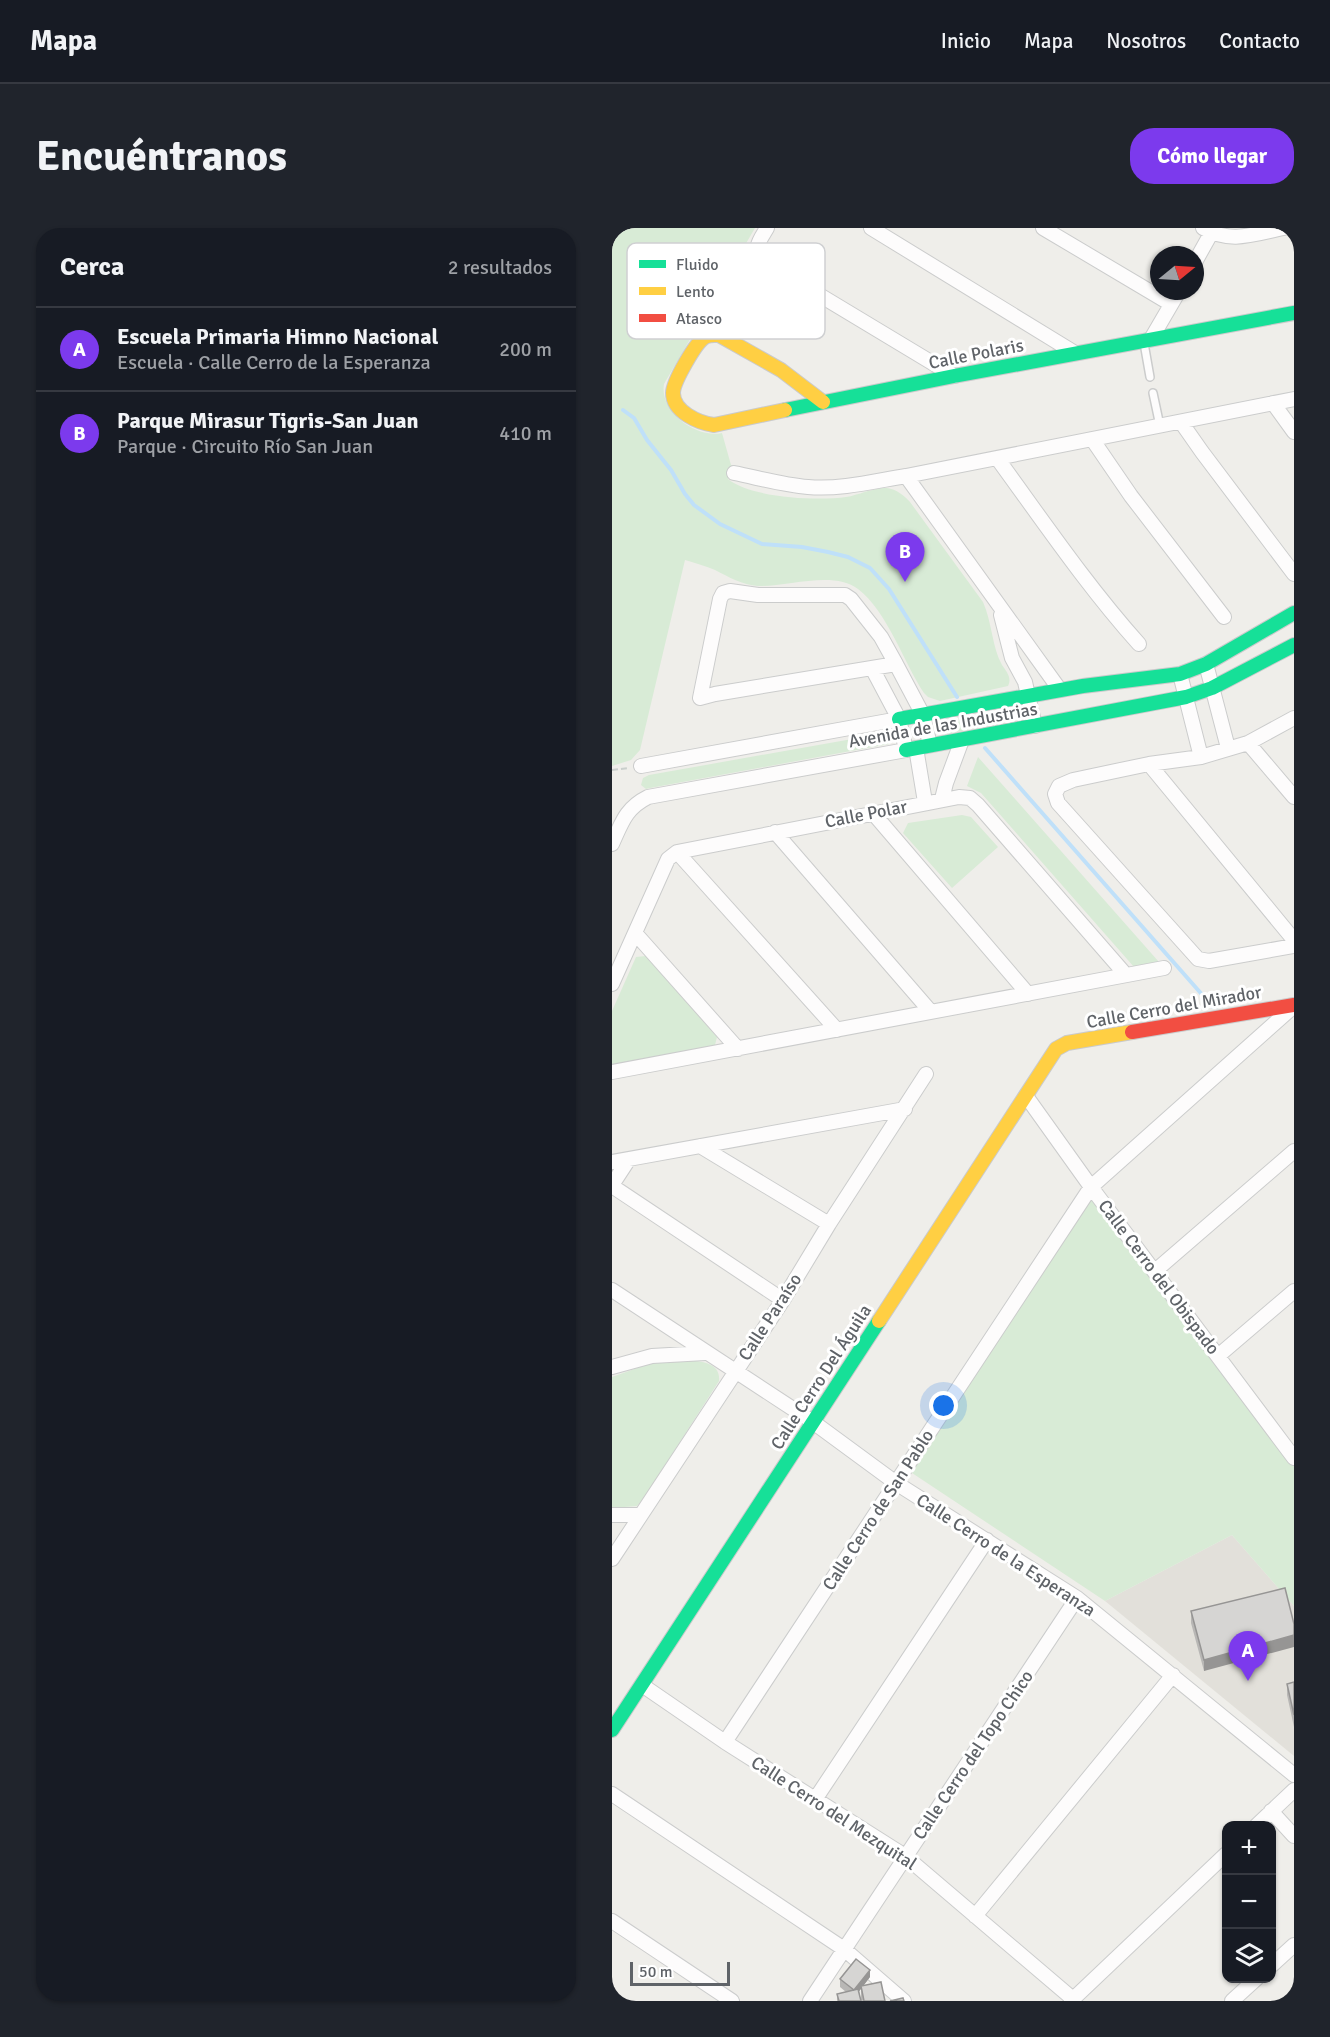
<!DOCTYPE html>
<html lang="es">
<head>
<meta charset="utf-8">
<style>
	body { margin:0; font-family:Signika,sans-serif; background:#20242c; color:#f1f3f6 }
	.controls { position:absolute; right:18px; bottom:18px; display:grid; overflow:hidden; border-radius:12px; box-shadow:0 2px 4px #0004 }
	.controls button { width:54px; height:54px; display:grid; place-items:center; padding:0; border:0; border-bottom:2px solid #363941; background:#171b24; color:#f1f3f6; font:30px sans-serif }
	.compass { position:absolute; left:538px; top:18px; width:54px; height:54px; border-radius:50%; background:#171b24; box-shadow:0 2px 4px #0004; rotate:72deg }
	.scale { position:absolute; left:18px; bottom:15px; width:100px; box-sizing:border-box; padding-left:6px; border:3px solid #5f6368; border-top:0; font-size:16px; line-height:21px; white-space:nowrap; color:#5f6368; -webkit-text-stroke:4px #fff; paint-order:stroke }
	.you { position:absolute; left:332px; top:1178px; width:21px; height:21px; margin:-15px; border:4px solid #fff; border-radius:50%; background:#1a73e8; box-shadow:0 0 0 9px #1a73e833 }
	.badge { display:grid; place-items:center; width:39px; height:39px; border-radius:50%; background:#7c3aed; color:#fff; font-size:20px; font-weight:700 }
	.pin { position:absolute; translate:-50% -50px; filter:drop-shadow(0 2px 3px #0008) }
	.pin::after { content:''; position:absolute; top:32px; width:21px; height:18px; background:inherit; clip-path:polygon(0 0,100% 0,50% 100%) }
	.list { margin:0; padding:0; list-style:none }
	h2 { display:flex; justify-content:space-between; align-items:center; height:78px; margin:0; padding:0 24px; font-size:26px }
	h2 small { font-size:20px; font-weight:400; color:#9ea1a6 }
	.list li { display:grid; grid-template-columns:39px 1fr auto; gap:18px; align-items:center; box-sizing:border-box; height:84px; padding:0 24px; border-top:2px solid #363941 }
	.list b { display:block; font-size:22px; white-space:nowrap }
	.list p { margin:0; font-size:20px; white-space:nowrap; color:#9ea1a6 }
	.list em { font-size:20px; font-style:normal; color:#9ea1a6 }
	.icon { flex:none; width:33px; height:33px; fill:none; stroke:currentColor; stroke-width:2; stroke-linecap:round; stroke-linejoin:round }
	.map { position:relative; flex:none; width:682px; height:1773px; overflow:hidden; border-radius:24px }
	header { display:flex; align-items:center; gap:36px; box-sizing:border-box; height:84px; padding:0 30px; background:#171b24; border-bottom:2px solid #363941 }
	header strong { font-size:28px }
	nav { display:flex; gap:33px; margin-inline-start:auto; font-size:21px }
	.intro { display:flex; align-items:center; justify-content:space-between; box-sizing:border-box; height:144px; padding:0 36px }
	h1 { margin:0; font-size:42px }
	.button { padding:15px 27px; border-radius:24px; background:#7c3aed; color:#fff; font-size:21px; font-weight:700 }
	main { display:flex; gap:36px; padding:0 36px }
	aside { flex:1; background:#171b24; border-radius:24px; box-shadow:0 2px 4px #0004 }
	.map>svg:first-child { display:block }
</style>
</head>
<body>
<header>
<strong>Mapa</strong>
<nav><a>Inicio</a><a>Mapa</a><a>Nosotros</a><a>Contacto</a></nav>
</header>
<div class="intro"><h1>Encuéntranos</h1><a class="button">Cómo llegar</a></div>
<main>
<aside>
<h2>Cerca<small>2 resultados</small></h2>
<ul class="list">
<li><span class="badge">A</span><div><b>Escuela Primaria Himno Nacional</b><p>Escuela · Calle Cerro de la Esperanza</p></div><em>200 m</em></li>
<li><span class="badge">B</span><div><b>Parque Mirasur Tigris-San Juan</b><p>Parque · Circuito Río San Juan</p></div><em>410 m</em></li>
</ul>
</aside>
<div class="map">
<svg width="682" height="1773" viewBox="0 0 682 1773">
	<rect width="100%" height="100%" fill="#efeeea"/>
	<path fill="#e2e0da" d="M620 1307 682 1378V1528L493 1373Z"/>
	<path fill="#d8ebd6" d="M0 0H143L52 156C47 184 85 211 110 205L119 237H121L116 251C139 270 205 273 234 269 247 267 262 259 275 260 284 261 293 268 298 274L371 374C380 394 380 419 390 437 395 444 400 450 396 458L328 473 316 469 312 465C292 435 275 383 246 361 222 342 174 359 146 358 130 357 117 349 103 342 94 338 83 335 73 332L28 522 19 532 0 538Z
		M406 479 410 480 413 485 408 491 335 506H331L328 500 332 494Z
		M274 505 279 507 281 510 277 516 38 560 34 561 29 557 31 550 37 547Z
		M366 529 547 734 522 739 369 565 355 558Z
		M350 587 359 589 386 619 340 660 291 605 296 595Z
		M34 728 105 809 103 817 0 838V783L24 729Z
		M483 964 682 1234V1378L620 1307 493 1373 297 1243Z
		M42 1134C61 1134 110 1125 107 1153L32 1270 25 1278 0 1280V1149Z"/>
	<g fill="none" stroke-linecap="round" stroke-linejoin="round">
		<path stroke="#bfe0f9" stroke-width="4" d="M11 182 22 190 35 212 59 242 73 266 82 277 108 296 150 316 190 319 216 324 236 329 258 340 277 361 345 469
			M373 520 601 779 606 778"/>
		<defs>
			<path id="lane" d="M532 115 538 149
				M541 165 548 198"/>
			<path id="street" d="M155 0C148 12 140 20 151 33L342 148
				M259 0 463 125
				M431 0 559 76
				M591 0C619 16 642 6 672 0
				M583 34 602 0
				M539 111 567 63
				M661 175 682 204
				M569 194 590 224 682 346
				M480 211 519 268 612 389
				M385 230C431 293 475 358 527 416
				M122 245C147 250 171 257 196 259 228 262 263 253 294 248L682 171
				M294 248 448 462
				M118 363 146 367H233L239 371 269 409 284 436 103 466 88 470 108 371 111 365Z
				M389 387 400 430 413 454 423 498
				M284 436 311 487 318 517
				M594 436 616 520
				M568 446 589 529
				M682 490 636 515 589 529 537 536 461 552 447 558 443 566 446 575 586 731 597 733 682 718
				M636 515 682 569
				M304 520 313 574
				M537 536 682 712
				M29 538 287 491
				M330 571 334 555 350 512
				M261 585 416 766
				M163 604 319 784
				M0 616C10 594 14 580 36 569L294 522 287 491 260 440
				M65 624 225 802
				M23 705 126 821
				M0 756 56 631 65 624 347 569 358 570 366 577 514 747
				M0 844 552 740
				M414 868 479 959 682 1230
				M88 918 217 996
				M0 934 293 881
				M0 957 17 931
				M0 958 171 1072
				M543 1043 682 923
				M0 1062 201 1194 284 1255 465 1370 682 1547
				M606 1128 682 1063
				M0 1139 40 1128 93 1125
				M0 1287H29
				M0 1331 171 1072 217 996 314 846
				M30 1457 113 1514 293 1628 461 1771
				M113 1514 479 959 682 778
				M0 1566 232 1721 292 1773
				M204 1570 375 1312
				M659 1583 682 1608
				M644 1598 682 1562
				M363 1688 561 1447
				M0 1693 120 1773
				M660 1737 682 1717
				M198 1773 465 1370
				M459 1773 614 1626
				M620 1773 645 1750"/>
			<path id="fast" d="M173 182 342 148 682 85
				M287 491 471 458 568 446 594 436 682 385
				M294 522 574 469 600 460 682 417
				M0 1502 267 1093"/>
			<path id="slow" d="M173 182 102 197C87 195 61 184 61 165 61 154 84 114 93 109 98 106 102 107 107 107L169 142 211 174
				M267 1093 444 821 455 815 520 804"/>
			<path id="jam" d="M520 804 682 777"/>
		</defs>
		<use href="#lane" stroke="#cbcccc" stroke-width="10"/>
		<use href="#street" stroke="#cbcccc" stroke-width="16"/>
		<use href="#fast" stroke="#cacacb" stroke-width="16"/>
		<use href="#slow" stroke="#cacacb" stroke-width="16"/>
		<use href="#jam" stroke="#cacacb" stroke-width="16"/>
		<path stroke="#cacfcc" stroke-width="2" stroke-dasharray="6 3" stroke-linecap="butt" d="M103 91 136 33
			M0 542 17 540"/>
		<use href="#lane" stroke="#fdfcfc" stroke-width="7"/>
		<use href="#street" stroke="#fdfcfc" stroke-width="14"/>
		<use href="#fast" stroke="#16e098" stroke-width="14"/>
		<use href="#slow" stroke="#ffcf43" stroke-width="14"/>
		<use href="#jam" stroke="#f24e42" stroke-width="14"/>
	</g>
	<path fill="#b8b7b5" d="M579 1383 682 1396 592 1443 579 1395Z
		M682 1454V1499L675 1467V1456Z
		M258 1749 251 1758 273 1773H249V1761L247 1763 249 1773H225V1766L234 1764 228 1759V1751Z"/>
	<path fill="#969594" d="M682 1407V1419L592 1443V1432Z
		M258 1742V1749L242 1770V1762Z"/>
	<path fill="#d6d5d3" stroke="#969594" stroke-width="1.5" d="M673 1360 682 1396V1407L592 1432 579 1383Z
		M682 1454V1487L675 1456Z
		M244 1731 258 1742 242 1762 228 1751Z
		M269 1754 273 1773H252L249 1758Z
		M246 1761 249 1773H227L225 1766Z
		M291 1770 292 1773H278Z"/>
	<g text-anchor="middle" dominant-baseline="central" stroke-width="6" stroke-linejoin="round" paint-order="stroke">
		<g font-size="18" fill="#5f6368" stroke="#fff">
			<text transform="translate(364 126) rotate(-11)">Calle Polaris</text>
			<text transform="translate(331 497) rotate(-10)">Avenida de las Industrias</text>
			<text transform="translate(254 586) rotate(-11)">Calle Polar</text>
			<text transform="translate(562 779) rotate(-10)">Calle Cerro del Mirador</text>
			<text transform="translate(547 1049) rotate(53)">Calle Cerro del Obispado</text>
			<text transform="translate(158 1089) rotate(-57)">Calle Paraíso</text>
			<text transform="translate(209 1149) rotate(-57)">Calle Cerro Del Águila</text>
			<text transform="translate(266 1282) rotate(-57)">Calle Cerro de San Pablo</text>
			<text transform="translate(394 1327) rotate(33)">Calle Cerro de la Esperanza</text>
			<text transform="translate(361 1527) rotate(-56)">Calle Cerro del Topo Chico</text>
			<text transform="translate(222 1585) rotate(33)">Calle Cerro del Mezquital</text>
		</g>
	</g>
	<rect x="15" y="15" width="198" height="96" rx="9" fill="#fff" stroke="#cfd0d2" stroke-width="1.5"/>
	<rect x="27" y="32" width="27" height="8" fill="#16e098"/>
	<rect x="27" y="59" width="27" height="8" fill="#ffcf43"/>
	<rect x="27" y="86" width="27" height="8" fill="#f24e42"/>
	<g font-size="16" fill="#5f6368">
		<text x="64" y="42">Fluido</text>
		<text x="64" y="69">Lento</text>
		<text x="64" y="96">Atasco</text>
	</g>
</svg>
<div class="controls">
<button>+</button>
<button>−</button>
<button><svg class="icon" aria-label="layers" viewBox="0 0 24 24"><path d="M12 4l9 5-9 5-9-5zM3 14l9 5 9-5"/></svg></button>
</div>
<svg class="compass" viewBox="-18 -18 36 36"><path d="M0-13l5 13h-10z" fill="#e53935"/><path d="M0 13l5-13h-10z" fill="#9ea1a6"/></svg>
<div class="scale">50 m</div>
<div class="you"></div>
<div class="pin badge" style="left:636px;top:1453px">A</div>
<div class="pin badge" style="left:293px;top:354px">B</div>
</div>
</main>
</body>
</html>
